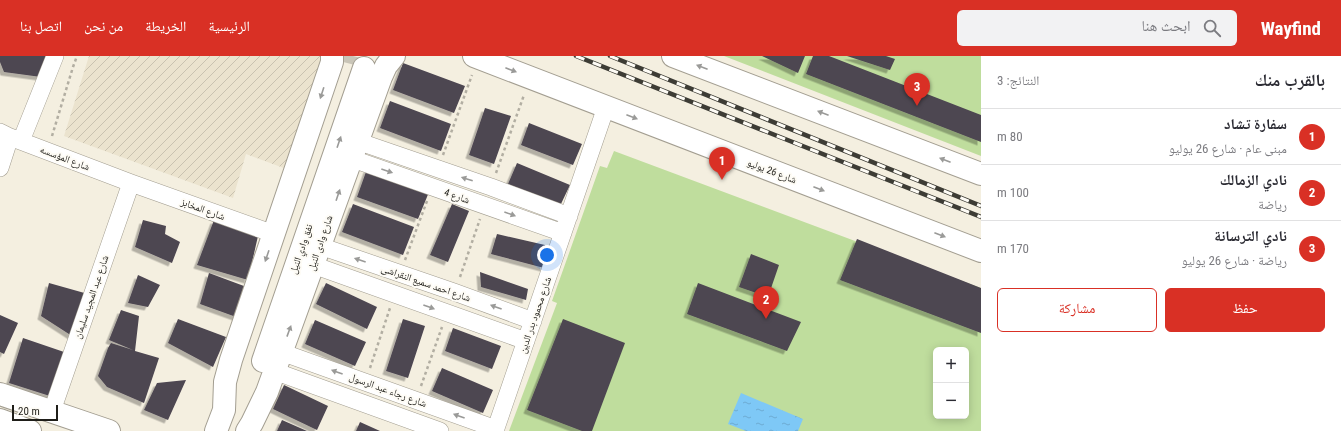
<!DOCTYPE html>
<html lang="ar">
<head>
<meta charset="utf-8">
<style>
	body { margin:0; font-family:"Roboto Condensed","Noto Naskh Arabic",sans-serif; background:#f2f2f3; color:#2b2b33; direction:rtl }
	.controls { position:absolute; right:12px; bottom:12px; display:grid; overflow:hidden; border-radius:6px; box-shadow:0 2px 10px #0003 }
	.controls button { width:36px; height:36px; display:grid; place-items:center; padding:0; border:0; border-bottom:1px solid #e1e1e2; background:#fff; color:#2b2b33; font:20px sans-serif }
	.scale { position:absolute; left:12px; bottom:10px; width:46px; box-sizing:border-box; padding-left:4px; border:2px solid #1f1e19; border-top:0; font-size:11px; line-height:14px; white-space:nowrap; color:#1f1e19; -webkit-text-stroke:3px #fefcf6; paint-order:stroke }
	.you { position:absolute; left:547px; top:199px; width:14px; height:14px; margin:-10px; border:3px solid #fff; border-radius:50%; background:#1a73e8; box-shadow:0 0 0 6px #1a73e833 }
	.badge { display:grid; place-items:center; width:26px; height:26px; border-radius:50%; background:#d93025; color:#fff; font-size:13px; font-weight:700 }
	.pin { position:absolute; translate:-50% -33px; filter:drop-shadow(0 1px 2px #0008) }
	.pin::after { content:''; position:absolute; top:21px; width:14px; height:12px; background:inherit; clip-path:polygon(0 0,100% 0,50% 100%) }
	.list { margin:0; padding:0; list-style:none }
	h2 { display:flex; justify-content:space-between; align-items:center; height:52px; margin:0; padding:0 16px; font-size:17px }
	h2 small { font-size:13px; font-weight:400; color:#7c7c81 }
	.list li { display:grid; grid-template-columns:26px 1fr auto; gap:12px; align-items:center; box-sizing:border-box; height:56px; padding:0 16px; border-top:1px solid #e1e1e2 }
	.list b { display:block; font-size:15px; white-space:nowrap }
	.list p { margin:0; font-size:13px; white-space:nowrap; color:#7c7c81 }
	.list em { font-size:13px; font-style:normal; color:#7c7c81 }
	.actions { display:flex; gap:8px; padding:12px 16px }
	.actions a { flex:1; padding:9px 0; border:1px solid #d93025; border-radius:6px; text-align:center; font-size:14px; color:#d93025 }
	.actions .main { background:#d93025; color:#fff }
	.icon { flex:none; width:22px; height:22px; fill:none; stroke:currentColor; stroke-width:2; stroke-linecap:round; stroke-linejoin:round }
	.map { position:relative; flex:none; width:981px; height:375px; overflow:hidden; direction:ltr }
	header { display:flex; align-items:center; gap:24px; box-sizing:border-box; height:56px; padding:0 20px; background:#d93025; color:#fff }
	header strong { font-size:19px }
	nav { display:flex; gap:22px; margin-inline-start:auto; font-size:14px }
	.search { width:280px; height:36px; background:#f2f2f3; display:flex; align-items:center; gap:10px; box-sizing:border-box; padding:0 14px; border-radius:6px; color:#7c7c81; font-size:15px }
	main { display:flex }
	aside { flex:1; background:#fff }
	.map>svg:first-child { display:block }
</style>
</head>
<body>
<header>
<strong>Wayfind</strong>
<div class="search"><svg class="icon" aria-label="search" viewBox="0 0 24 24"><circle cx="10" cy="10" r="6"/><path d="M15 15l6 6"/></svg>ابحث هنا</div>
<nav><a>الرئيسية</a><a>الخريطة</a><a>من نحن</a><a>اتصل بنا</a></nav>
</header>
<main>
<aside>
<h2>بالقرب منك<small>النتائج: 3</small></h2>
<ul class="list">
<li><span class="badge">1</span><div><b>سفارة تشاد</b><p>مبنى عام · شارع 26 يوليو</p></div><em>80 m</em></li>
<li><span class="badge">2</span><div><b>نادي الزمالك</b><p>رياضة</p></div><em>100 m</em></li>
<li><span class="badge">3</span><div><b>نادي الترسانة</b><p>رياضة · شارع 26 يوليو</p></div><em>170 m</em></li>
</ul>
<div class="actions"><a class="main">حفظ</a><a>مشاركة</a></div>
</aside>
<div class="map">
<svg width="981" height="375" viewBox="0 0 981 375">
	<defs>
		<pattern id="industrial-furrows" width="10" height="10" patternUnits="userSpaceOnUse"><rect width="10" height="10" fill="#ebe3ce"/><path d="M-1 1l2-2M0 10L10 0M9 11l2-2" fill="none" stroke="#c9c2b0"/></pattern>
		<pattern id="water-ripples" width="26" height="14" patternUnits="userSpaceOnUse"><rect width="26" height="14" fill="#7ec8f6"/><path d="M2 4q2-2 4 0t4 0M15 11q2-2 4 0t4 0" fill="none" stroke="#6cabd2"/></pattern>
		<filter id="shadow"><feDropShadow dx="-3.5" dy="3.5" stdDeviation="0" flood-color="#0004"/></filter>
	</defs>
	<rect width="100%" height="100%" fill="#f4efe0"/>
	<path fill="url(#industrial-furrows)" d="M89 0H324L289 114 246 98 233 142 64 80Z"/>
	<path fill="#bfdd9d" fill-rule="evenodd" d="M724 0H981V100Z
		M614 95 981 232V375H509L557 247 552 245 600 110 607 112ZM936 294H966V360H936Z"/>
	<path fill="url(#water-ripples)" d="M741 337 803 363 798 375H746L728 368Z"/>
	<path fill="#4d4651" filter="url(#shadow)" d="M0 0H50L41 21 4 16 0 6Z
		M762 0H805L798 17Z
		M813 0H829L981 59V86L806 18Z
		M847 0H886L895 3 890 14Z
		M403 7 465 30 454 57 393 34Z
		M390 45 451 68 441 95 380 72Z
		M485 52 511 60 494 108 469 99Z
		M529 67 582 88 573 109 521 89Z
		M517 107 570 129 560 150 508 128Z
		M367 113 429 136 418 163 357 141Z
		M353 148 414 171 403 199 342 176Z
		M452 148 469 155 448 206 430 199Z
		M143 164 166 170 165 178 180 186 172 207 135 191Z
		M214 164 258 180 248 224 197 209Z
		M497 178 545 189 544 212 491 198Z
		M857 183 981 232V277L840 224Z
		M751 198 779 209 768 241 739 231Z
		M480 216 528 233 526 244 481 231Z
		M209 217 252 233 239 262 200 248Z
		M138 219 160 229 148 251 128 247Z
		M49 227 88 238 72 280 41 260Z
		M326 227 377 251 367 273 316 248Z
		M698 227 801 266 787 295 687 258Z
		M121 254 139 260 135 295 159 302 144 347 107 331 98 320 108 292 111 287 133 294 109 284Z
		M0 259 18 267 4 298 0 296Z
		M178 263 226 281 213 311 168 287Z
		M403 263 425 270 408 322 386 315Z
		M563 263 625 287 592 375H582L527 354Z
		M315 264 366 286 355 310 305 288Z
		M453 272 501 290 492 313 445 295Z
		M23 282 67 297 53 341 9 327Z
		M442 312 493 334 483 357 432 335Z
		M186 324 168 364 144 354 157 327Z
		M284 329 328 350 317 374 273 353Z
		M282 364 307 375H277Z
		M360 366 380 375H356Z"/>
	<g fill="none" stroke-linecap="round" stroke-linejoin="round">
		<path stroke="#c9c5b8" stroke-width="22" stroke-dasharray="22 11" stroke-linecap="butt" d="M351 8 353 0"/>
		<defs>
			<path id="minor" d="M0 76 10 81 131 127 274 178
				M21 85 55 0
				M357 85 491 131 569 160
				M350 102 563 177
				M0 112 10 81
				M320 190 454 236 533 265
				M313 209 526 285
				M281 296 496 373
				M274 315 440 375
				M52 355 131 127
				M495 375 606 51"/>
			<path id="tertiary" d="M263 305 364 12
				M0 338 109 375
				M0 364 30 375
				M216 375 224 354 225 326 231 304 332 6V0
				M247 375 252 367 267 336 381 21 386 10 394 0"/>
			<path id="secondary" d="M474 0 981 195
				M673 0 981 118"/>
		</defs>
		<use href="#minor" stroke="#a39e91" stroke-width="18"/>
		<use href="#tertiary" stroke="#a39e91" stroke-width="24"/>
		<use href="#secondary" stroke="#a39e91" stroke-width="24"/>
		<path stroke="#b2aea2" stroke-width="2.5" stroke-dasharray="3 3" stroke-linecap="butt" d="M52 80 73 11 77 0
			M443 99 472 19
			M496 117 524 39
			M405 204 427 145
			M460 221 480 163
			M370 312 390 252
			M421 330 442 271"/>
		<use href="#minor" stroke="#fff" stroke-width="17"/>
		<use href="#tertiary" stroke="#fff" stroke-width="22"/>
		<use href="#secondary" stroke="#fff" stroke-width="22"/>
		<defs>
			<path id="rail" d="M576 0 981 161
				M610 0 981 150"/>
		</defs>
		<use href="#rail" stroke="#3d3c35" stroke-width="4.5"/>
		<use href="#rail" stroke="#fefcf6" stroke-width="3" stroke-dasharray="9" stroke-linecap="butt"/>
	</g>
	<defs><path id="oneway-solid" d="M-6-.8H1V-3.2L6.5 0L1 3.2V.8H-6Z"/></defs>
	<g fill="#9a9a98">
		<use href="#oneway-solid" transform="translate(702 11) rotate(-159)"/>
		<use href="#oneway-solid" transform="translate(511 14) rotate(21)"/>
		<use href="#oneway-solid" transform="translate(322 37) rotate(108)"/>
		<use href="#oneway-solid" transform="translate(823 57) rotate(-159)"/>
		<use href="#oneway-solid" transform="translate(632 61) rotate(21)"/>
		<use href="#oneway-solid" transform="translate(339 86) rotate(-71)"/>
		<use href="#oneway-solid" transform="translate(945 104) rotate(-159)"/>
		<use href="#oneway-solid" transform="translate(387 115) rotate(19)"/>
		<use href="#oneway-solid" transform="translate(467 123) rotate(-162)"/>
		<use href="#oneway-solid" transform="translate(819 133) rotate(21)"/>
		<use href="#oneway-solid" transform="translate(338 139) rotate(-71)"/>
		<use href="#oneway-solid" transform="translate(510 158) rotate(20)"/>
		<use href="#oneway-solid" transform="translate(940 179) rotate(21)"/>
		<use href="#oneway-solid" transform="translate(267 200) rotate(109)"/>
		<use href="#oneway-solid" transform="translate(360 204) rotate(-161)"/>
		<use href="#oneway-solid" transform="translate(429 251) rotate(20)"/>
		<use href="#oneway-solid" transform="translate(496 251) rotate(-160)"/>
		<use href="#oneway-solid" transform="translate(289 275) rotate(-70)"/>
		<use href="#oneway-solid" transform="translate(337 316) rotate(-160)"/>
		<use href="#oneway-solid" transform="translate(459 360) rotate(-160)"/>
	</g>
	<g text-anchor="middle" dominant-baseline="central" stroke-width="4" stroke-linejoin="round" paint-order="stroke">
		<g font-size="10" fill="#1f1e19" stroke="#fefcf6">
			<text transform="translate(65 102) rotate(21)">شارع المؤسسه</text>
			<text transform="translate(772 115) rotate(21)">شارع 26 يوليو</text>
			<text transform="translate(457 140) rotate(19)">شارع 4</text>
			<text transform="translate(203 153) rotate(20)">شارع المخابز</text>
			<text transform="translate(320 187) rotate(-71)">شارع وادى النيل</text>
			<text transform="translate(301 193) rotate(-71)">نفق وادي النيل</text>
			<text transform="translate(426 227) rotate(19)">شارع احمد سميع النقراشى</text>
			<text transform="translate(91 241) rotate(-71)">شارع عبد المجيد سليمان</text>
			<text transform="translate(535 259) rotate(-71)">شارع محمود بدر الدين</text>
			<text transform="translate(388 334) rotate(20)">شارع رجاء عبد الرسول</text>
		</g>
	</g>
</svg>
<div class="controls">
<button>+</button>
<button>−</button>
</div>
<div class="scale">20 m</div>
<div class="you"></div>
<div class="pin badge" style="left:722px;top:124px">1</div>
<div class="pin badge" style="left:766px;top:263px">2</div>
<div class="pin badge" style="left:917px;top:50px">3</div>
</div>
</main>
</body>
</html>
